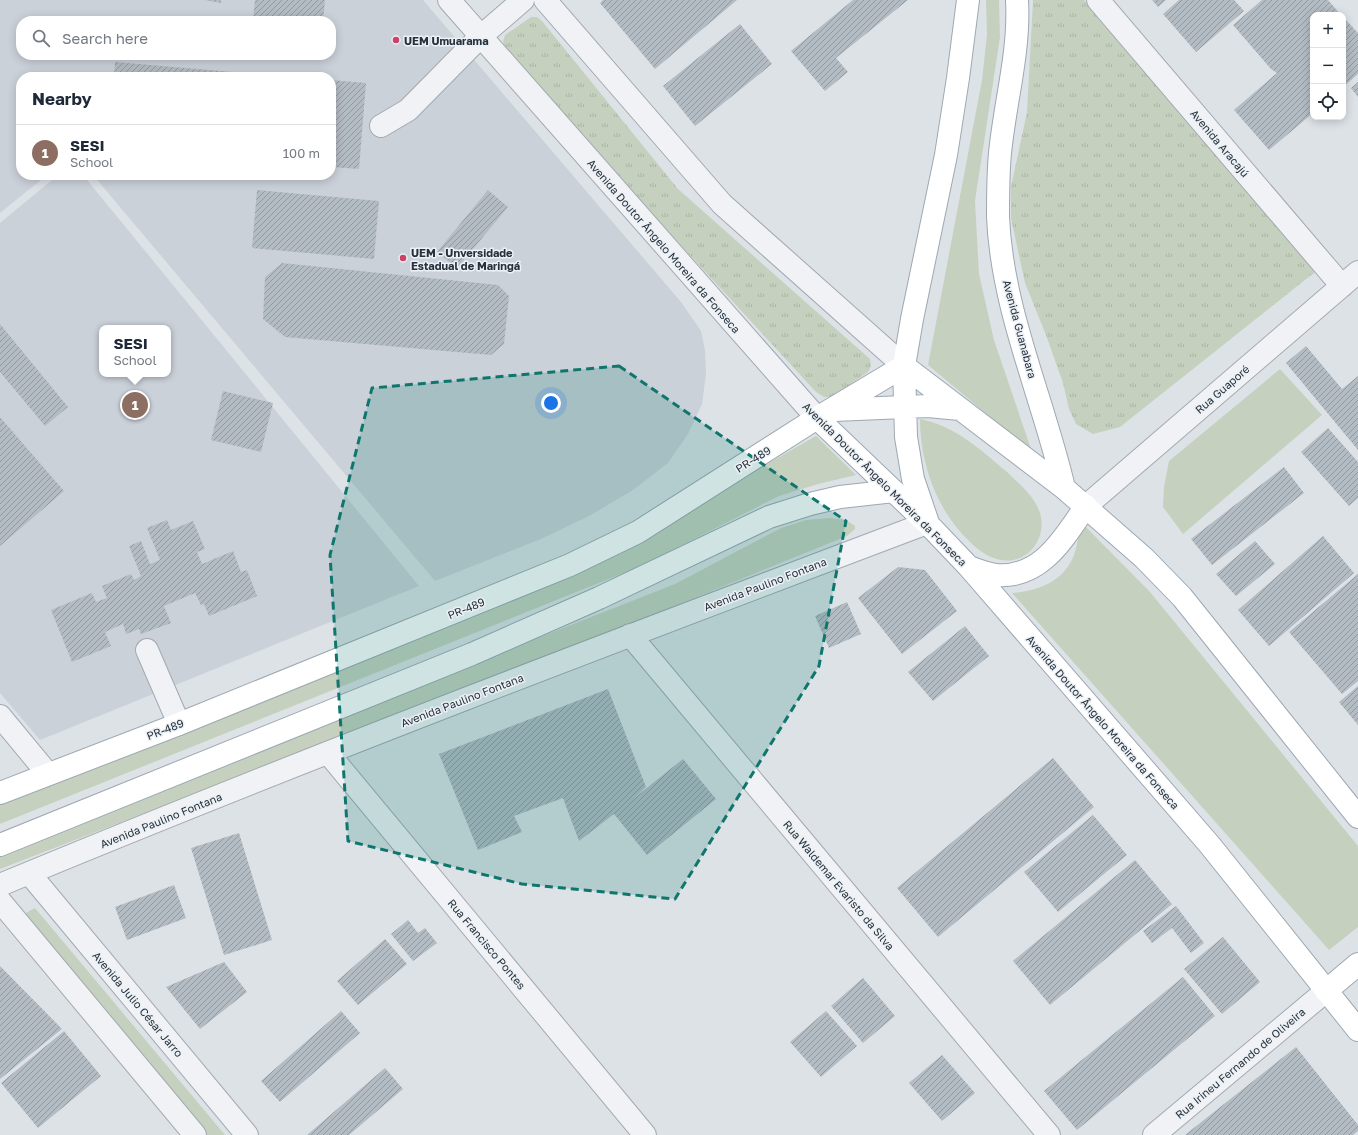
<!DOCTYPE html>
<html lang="en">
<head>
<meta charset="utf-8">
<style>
	body { margin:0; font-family:"Golos Text",sans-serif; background:#f2f2f3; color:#1f2937 }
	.controls { position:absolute; right:12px; top:12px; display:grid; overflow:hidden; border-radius:8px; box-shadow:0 2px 10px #0003 }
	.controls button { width:36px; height:36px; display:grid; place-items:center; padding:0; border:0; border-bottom:1px solid #e0e1e3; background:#fff; color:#1f2937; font:20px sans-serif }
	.you { position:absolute; left:551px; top:403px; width:14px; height:14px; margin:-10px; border:3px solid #fff; border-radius:50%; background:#1a73e8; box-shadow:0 0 0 6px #1a73e833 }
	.badge { display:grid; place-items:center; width:26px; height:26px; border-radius:50%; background:#0f766e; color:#fff; font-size:13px; font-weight:700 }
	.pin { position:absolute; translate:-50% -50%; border:2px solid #fff; box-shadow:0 1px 4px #0006 }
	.popup { position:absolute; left:99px; top:325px; width:72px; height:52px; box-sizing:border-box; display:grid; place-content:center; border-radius:8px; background:#fff; filter:drop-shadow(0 1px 3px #0005); font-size:13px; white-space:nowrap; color:#747a83 }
	.popup b { font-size:15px; color:#1f2937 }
	.popup::after { content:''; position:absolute; left:50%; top:100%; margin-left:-8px; border:8px solid transparent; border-top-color:#fff }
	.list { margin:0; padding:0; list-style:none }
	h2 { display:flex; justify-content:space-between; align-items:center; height:52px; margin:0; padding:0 16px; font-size:17px }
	h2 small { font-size:13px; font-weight:400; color:#747a83 }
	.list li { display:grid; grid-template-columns:26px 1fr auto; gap:12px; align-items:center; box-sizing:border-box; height:56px; padding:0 16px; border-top:1px solid #e0e1e3 }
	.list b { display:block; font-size:15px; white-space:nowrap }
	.list p { margin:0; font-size:13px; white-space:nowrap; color:#747a83 }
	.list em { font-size:13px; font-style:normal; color:#747a83 }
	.icon { flex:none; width:22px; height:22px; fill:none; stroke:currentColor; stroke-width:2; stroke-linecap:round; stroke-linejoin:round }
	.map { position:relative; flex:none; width:1358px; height:1135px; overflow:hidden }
	.search { position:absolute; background:#fff; box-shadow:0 2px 10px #0003; left:16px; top:16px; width:320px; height:44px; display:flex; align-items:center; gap:10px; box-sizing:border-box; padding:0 14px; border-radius:16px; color:#747a83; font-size:15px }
	.panel { position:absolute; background:#fff; box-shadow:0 2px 10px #0003; left:16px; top:72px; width:320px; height:108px; border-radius:16px }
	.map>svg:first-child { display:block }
</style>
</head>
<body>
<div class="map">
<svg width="1358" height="1135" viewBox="0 0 1358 1135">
	<defs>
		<pattern id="park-tufts" width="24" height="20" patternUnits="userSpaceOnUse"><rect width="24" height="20" fill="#c5d1be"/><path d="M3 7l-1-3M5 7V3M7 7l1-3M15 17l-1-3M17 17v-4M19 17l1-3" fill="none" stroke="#a9b4a4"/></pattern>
		<pattern id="building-hatch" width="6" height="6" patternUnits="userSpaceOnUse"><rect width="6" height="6" fill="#b4bcc3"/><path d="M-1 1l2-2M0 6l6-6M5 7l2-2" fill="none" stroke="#9299a0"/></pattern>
	</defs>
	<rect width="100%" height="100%" fill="#dde2e7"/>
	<path fill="#cbd1d9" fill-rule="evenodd" d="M0 0H423L681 302 701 331 705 350 706 374 702 404 688 434 668 463 633 490 589 516 541 539 435 581 93 175H331V77H21V175H47L0 213ZM21 21H331V55H21Z
		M58 175H83L419 586 40 740 0 693V223ZM102 328H168V374H102Z"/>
	<path fill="#c5d1be" d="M986 0H999L1000 37 975 201 979 274 994 340 1032 452 928 365 982 80 987 35Z
		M1280 369 1322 415 1183 534 1163 507 1164 487 1169 461Z
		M920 419C955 426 980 449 1007 472 1017 482 1030 492 1037 506 1051 531 1032 565 1001 560 989 558 978 550 970 542 937 511 920 464 920 419Z
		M816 436 856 475 818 484 779 496 641 566 0 824V803L639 537Z
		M830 518 846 520 855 526V529L847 536 556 654 0 869V850L675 584 781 528 806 520Z
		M1081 522 1150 592 1358 846V927L1329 950 1012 593C1039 591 1066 581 1075 552 1078 542 1079 532 1081 522Z
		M35 908 225 1135H206L22 915Z"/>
	<path fill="url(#park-tufts)" d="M1033 0H1084L1315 272 1120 427 1093 434 1076 424 1069 409 1063 383 1046 335 1025 283 1011 218V187L1027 112Z
		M531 17H537L542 21 678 189 870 359 871 366 868 372 832 397H824L816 392 664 227 506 48 503 42 505 35Z"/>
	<path fill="url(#building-hatch)" d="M205 0H221V3Z
		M255 0H325L323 21 253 20Z
		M603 0H737L655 69 600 3Z
		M853 0H908L836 58 848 72 825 91 791 51Z
		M1152 0H1166L1158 7Z
		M1179 0H1234L1244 11 1196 52 1163 14Z
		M1262 0H1328L1341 15H1313V113L1269 150 1234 110 1277 73 1271 69 1233 25Z
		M1343 17 1358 33V74L1343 87Z
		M740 24 772 64 695 126 663 86Z
		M115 62 281 76V77H114Z
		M331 80 366 83 359 169 331 167Z
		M1358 82V97L1351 88Z
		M257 190 379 201 374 259 252 248Z
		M488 190 508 207 457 268 437 252Z
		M282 263 498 285 509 296 504 344 491 355 285 337 263 319 265 277Z
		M0 324 68 407 45 426 0 372Z
		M1306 346 1342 389 1358 376V450L1286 363Z
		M223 391 273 403 261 452 211 440Z
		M0 417 64 491 0 546Z
		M1328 428 1358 462V498L1349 506 1301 452Z
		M1284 467 1304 493 1212 565 1191 539Z
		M167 520 171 530 193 521 205 549 197 552 202 564 233 551 241 572 247 570 257 596 209 616 204 604 201 605 195 593 164 606 171 623 141 634 139 629 126 634 123 624 105 632 111 646 72 662 51 610 92 593 96 602 107 598 102 586 131 574 134 580 141 576 129 546 141 541 150 564 160 560 147 528Z
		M1323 536 1354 573 1269 646 1238 610Z
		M1255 541 1275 564 1236 596 1216 574Z
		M898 567 925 570 957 611 902 654 858 598Z
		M1358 574V681L1342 694 1289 632Z
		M847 602 861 634 829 648 815 616Z
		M965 626 989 656 933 701 908 672Z
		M1358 686V725L1339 702Z
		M608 689 646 787 633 799 683 759 716 799 647 855 614 814 579 841 563 798 514 816 522 832 478 850 439 754Z
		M1053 758 1094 807 938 937 897 888Z
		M1093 815 1127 855 1058 912 1024 872Z
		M239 833 272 940 224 955 191 848Z
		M1135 860 1172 904 1050 1005 1013 961Z
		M174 885 186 918 127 940 115 907Z
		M1176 906 1204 943 1191 953 1172 928 1152 943 1143 931Z
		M408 920 418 933 425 928 437 943 413 961 391 934Z
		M1223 937 1260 982 1222 1014 1184 969Z
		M385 939 407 964 358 1005 337 981Z
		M224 962 247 992 200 1029 166 987Z
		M0 966 62 1029 0 1079Z
		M1183 977 1215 1016 1077 1130 1044 1091Z
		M863 978 895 1016 863 1043 831 1006Z
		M341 1011 360 1033 280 1102 261 1081Z
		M826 1011 857 1046 821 1077 790 1042Z
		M64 1031 101 1076 38 1128 1 1083Z
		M1296 1047 1358 1125V1131L1353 1135H1185Z
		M942 1055 975 1093 942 1121 909 1083Z
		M385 1068 403 1089 349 1135H307Z"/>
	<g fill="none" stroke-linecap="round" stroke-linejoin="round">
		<defs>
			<path id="minor" d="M449 0 817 418
				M545 0 722 204 904 366
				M1098 0 1342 286
				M381 126 408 110 480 37 523 0
				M1086 506 1358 272
				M630 635 1049 1135
				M147 650 179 724
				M0 716 48 774
				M328 753 645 1135
				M29 873 247 1135
				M0 885C306 758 617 640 927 523
				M0 901 195 1135
				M1154 1135 1326 991"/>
			<path id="major" d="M1017 0C1020 51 1005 102 1000 153 998 174 998 196 998 217 1002 310 1043 398 1064 488
				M904 366 1064 488 1144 558 1182 597 1358 817
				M834 410 928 406 960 409
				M817 418 927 523 969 567 1209 844 1358 1030
				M927 520 913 479 906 437 904 366 912 319 946 155 958 78 968 0
				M969 567C977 570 987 574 996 575 1041 579 1064 538 1086 506
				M0 793 179 724 570 565 638 532 817 418 904 366
				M0 845 472 654 599 598 769 517 810 504 840 497 894 491
				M1326 991 1358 964"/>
		</defs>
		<use href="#minor" stroke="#a3a9b1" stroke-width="24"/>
		<use href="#major" stroke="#9da8b2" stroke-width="24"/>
		<use href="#minor" stroke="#f0f2f5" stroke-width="22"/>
		<use href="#major" stroke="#fff" stroke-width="22"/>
	</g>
	<path fill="#0f766e" fill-opacity="0.2" stroke="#0f766e" stroke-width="3" stroke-dasharray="8 5" stroke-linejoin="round" d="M619 366 846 521 819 666 675 899 522 884 348 841 330 555 372 388Z"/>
	<g fill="#cc4266" stroke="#ecf1f5" stroke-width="1.5">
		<circle cx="396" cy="40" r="4"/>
		<circle cx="403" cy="258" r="4"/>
	</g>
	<g text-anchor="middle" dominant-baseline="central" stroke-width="3" stroke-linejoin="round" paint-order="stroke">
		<g font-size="11" font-weight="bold" fill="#27313d" stroke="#ecf1f5" text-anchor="start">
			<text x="404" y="40">UEM Umuarama</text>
			<text x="411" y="252">UEM - Unversidade<tspan x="411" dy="13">Estadual de Maringá</tspan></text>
		</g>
		<g font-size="11" fill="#27313d" stroke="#ecf1f5">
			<text transform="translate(1220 143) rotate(50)">Avenida Aracajú</text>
			<text transform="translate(664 246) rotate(49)">Avenida Doutor Ângelo Moreira da Fonseca</text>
			<text transform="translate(1020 329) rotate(75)">Avenida Guanabara</text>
			<text transform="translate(1222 389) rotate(-41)">Rua Guaporé</text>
			<text transform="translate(753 459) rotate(-32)">PR-489</text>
			<text transform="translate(885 484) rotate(45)">Avenida Doutor Ângelo Moreira da Fonseca</text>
			<text transform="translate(765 584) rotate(-21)">Avenida Paulino Fontana</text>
			<text transform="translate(466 608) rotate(-22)">PR-489</text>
			<text transform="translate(462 700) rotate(-21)">Avenida Paulino Fontana</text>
			<text transform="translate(1103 722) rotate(49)">Avenida Doutor Ângelo Moreira da Fonseca</text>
			<text transform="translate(165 729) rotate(-21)">PR-489</text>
			<text transform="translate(161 820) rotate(-22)">Avenida Paulino Fontana</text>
			<text transform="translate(839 885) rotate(50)">Rua Waldemar Evaristo da Silva</text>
			<text transform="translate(487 944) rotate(50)">Rua Francisco Pontes</text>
			<text transform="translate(138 1004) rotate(50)">Avenida Julio César Jarro</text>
			<text transform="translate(1240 1063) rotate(-40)">Rua Irineu Fernando de Oliveira</text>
		</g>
	</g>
</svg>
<div class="controls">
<button>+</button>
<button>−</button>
<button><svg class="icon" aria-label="locate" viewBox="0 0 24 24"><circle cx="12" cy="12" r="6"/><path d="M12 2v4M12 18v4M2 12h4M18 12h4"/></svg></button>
</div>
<div class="you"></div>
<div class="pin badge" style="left:135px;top:405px;background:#8d6e63">1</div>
<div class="popup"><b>SESI</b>School</div>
<div class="search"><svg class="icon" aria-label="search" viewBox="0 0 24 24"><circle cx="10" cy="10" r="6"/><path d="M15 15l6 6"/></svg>Search here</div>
<section class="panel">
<h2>Nearby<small></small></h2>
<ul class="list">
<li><span class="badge" style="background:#8d6e63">1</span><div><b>SESI</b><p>School</p></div><em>100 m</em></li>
</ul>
</section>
</div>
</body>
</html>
